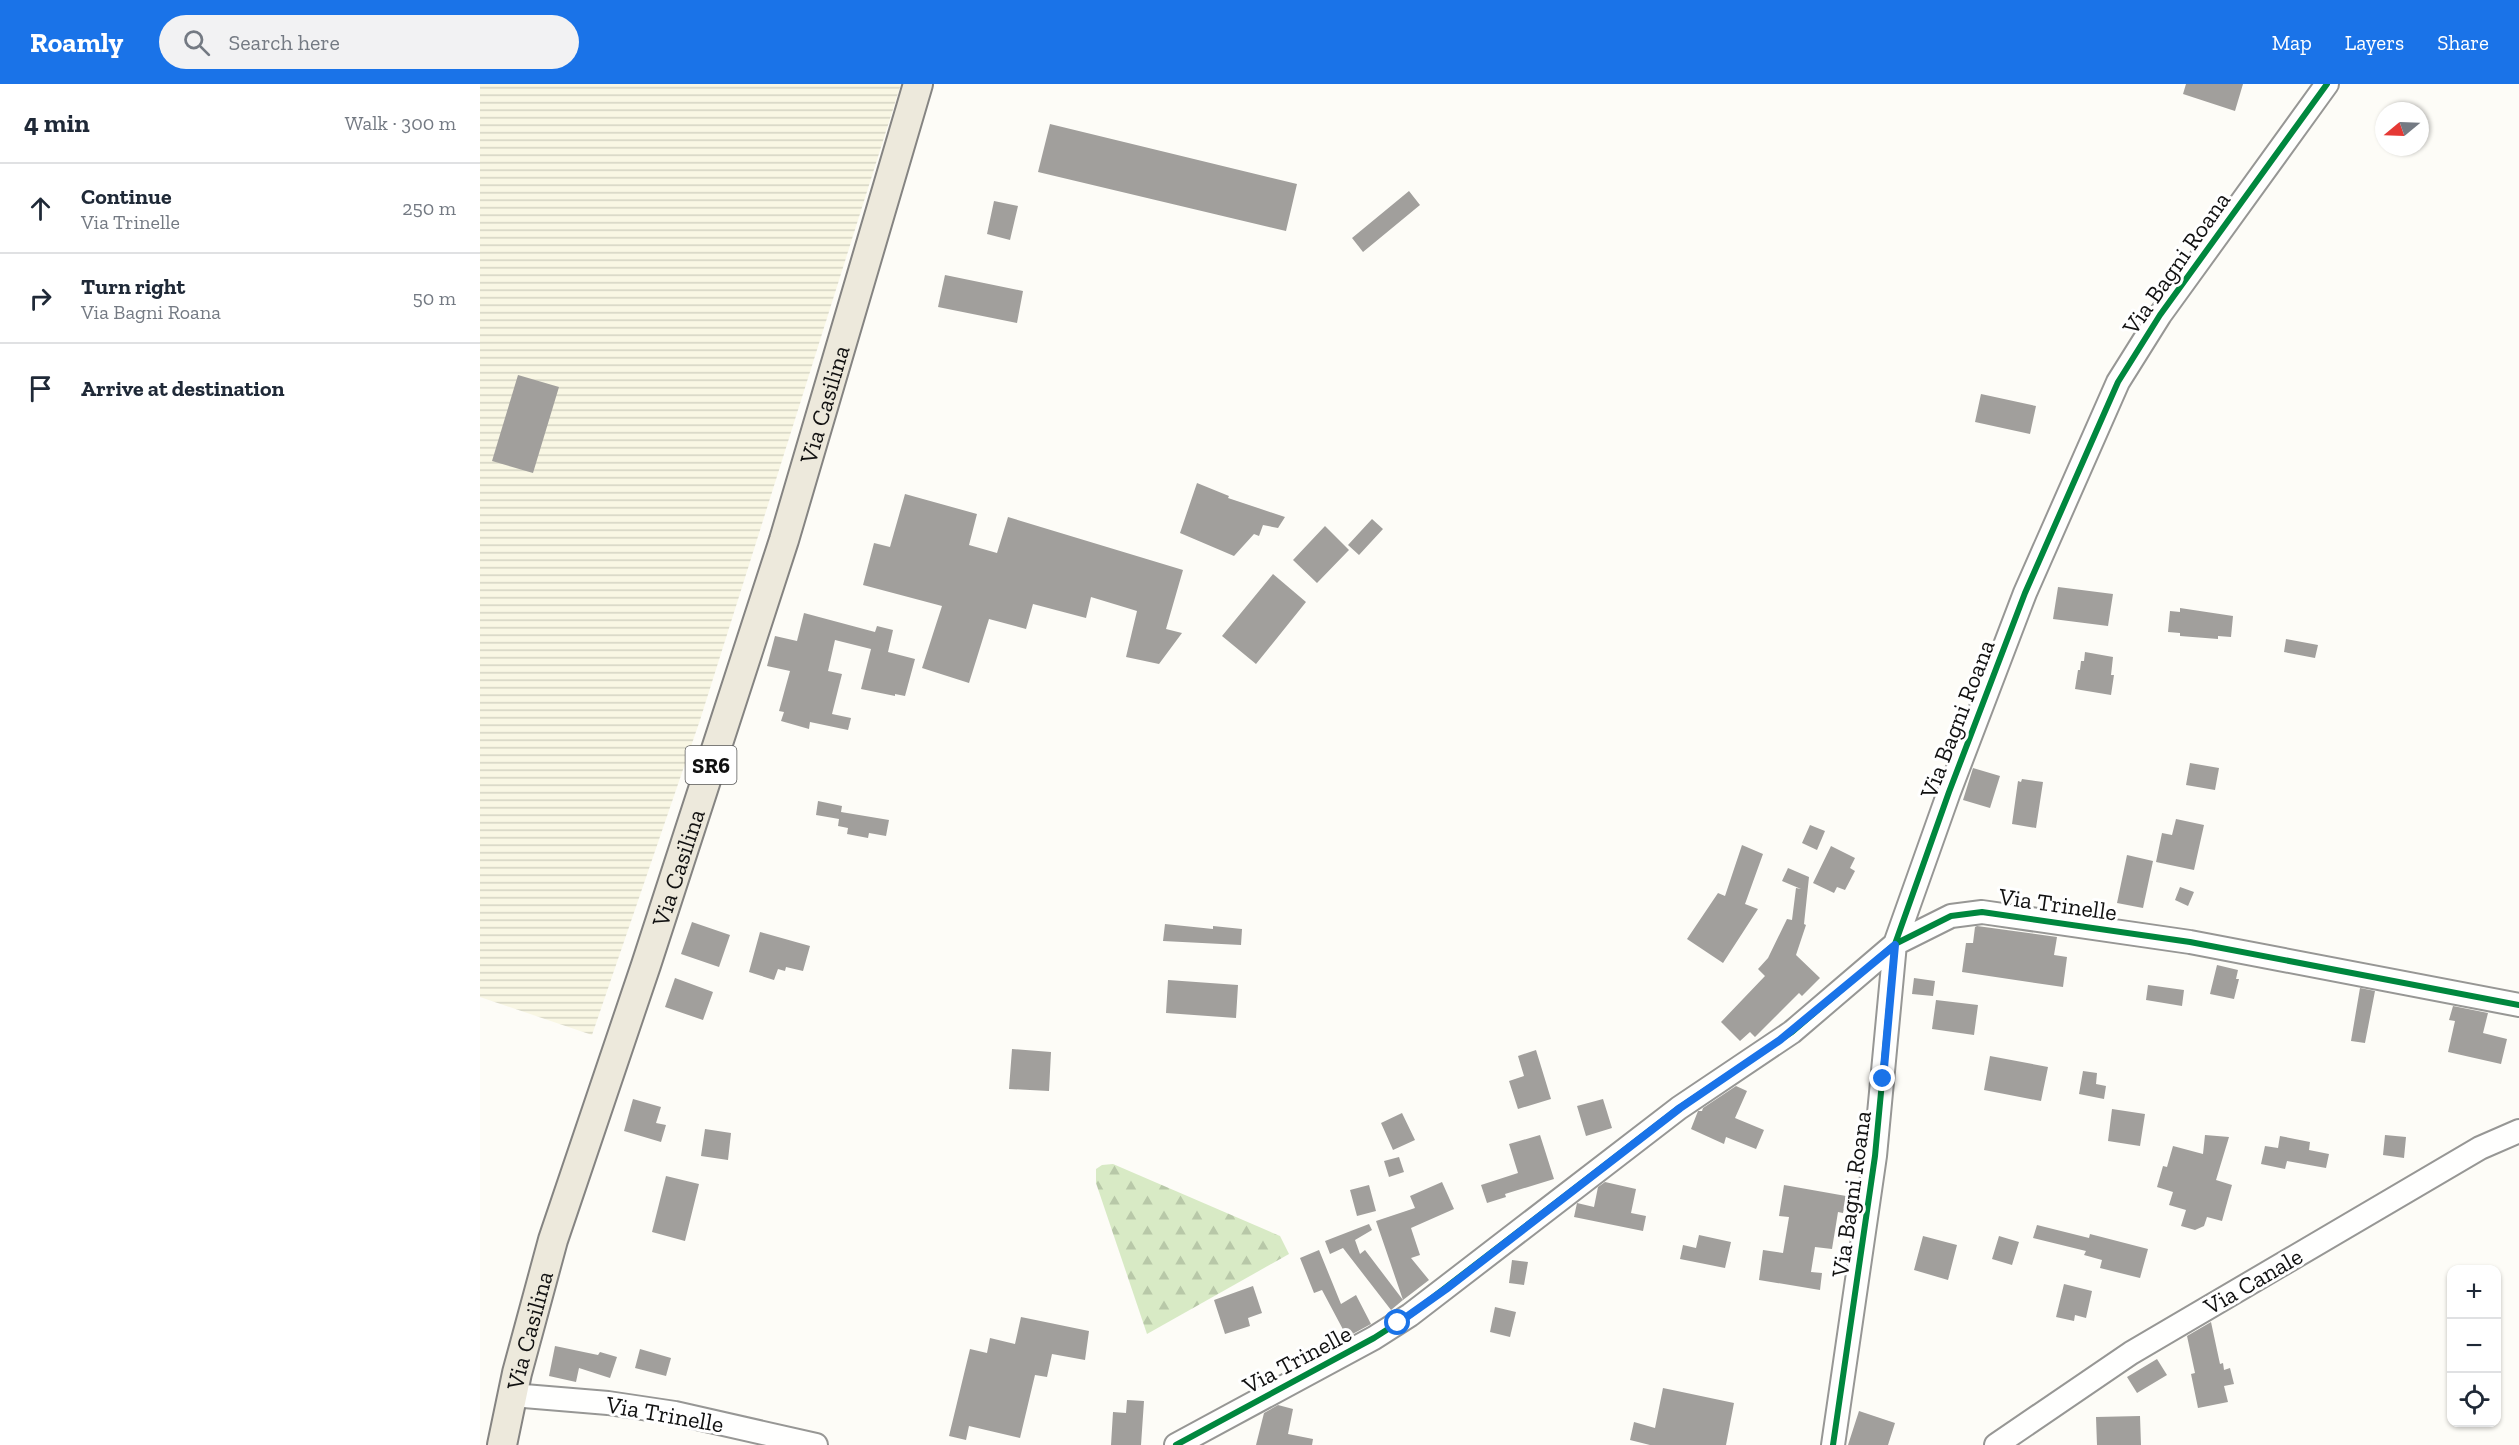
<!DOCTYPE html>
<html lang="en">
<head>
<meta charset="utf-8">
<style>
	body { margin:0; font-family:"Zilla Slab",serif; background:#f2f2f3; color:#1f2937 }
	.controls { position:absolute; right:18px; bottom:18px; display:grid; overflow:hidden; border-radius:12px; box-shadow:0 2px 4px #0004 }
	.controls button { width:54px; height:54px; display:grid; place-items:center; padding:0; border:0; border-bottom:2px solid #e0e1e3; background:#fff; color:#1f2937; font:30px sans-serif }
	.compass { position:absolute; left:1895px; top:18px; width:54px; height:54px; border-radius:50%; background:#fff; box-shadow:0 2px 4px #0004; rotate:251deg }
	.stop { position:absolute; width:18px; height:18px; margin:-14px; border:4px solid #1a73e8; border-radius:50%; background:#fff }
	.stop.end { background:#1a73e8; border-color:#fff; box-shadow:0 2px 6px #0008 }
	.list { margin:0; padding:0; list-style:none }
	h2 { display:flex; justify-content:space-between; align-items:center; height:78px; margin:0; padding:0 24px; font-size:26px }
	h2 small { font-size:20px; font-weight:400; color:#747a83 }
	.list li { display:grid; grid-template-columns:39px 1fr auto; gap:18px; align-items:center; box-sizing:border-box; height:90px; padding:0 24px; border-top:2px solid #e0e1e3 }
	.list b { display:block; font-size:22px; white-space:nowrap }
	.list p { margin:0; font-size:20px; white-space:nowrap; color:#747a83 }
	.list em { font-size:20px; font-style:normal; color:#747a83 }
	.icon { flex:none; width:33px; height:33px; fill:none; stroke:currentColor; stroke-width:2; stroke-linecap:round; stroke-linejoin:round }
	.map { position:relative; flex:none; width:2039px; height:1361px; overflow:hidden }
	header { display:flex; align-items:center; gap:36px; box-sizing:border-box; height:84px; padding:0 30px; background:#1a73e8; color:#fff }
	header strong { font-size:28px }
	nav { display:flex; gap:33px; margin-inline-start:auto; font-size:21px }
	.search { width:420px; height:54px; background:#f2f2f3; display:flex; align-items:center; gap:15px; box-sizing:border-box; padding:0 21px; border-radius:33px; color:#747a83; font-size:22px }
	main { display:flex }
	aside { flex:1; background:#fff }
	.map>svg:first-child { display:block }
</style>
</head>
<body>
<header>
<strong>Roamly</strong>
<div class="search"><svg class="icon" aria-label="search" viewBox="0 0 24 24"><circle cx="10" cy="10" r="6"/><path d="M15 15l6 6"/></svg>Search here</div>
<nav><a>Map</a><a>Layers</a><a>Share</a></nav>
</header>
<main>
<aside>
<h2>4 min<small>Walk · 300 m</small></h2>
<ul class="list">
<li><svg class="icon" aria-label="ahead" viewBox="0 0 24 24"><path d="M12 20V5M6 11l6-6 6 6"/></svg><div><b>Continue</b><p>Via Trinelle</p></div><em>250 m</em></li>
<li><svg class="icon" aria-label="right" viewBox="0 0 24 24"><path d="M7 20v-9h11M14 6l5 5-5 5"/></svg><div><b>Turn right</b><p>Via Bagni Roana</p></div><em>50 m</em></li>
<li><svg class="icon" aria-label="arrive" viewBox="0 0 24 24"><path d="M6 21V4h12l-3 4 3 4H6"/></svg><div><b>Arrive at destination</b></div></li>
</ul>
</aside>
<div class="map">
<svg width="2039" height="1361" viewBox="0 0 2039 1361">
	<defs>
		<pattern id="farmland-rules" width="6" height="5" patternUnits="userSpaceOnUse" patternTransform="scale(1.5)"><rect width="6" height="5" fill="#f9f7e4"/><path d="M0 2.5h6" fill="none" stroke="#d4d3c3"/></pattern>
		<pattern id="forest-firs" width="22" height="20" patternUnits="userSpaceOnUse" patternTransform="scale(1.5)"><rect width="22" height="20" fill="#d8eac5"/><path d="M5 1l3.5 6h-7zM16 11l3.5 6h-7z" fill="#b8c8a8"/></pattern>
	</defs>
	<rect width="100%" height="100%" fill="#fdfcf7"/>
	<path fill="url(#farmland-rules)" d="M0 0H421L220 636 112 951 0 913Z"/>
	<path fill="url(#forest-firs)" d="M633 1080 800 1152 809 1170 667 1250 616 1099V1085L622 1081Z"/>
	<path fill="#a19f9c" d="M1706 0H1763L1755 27 1703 10Z
		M570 40 817 100 806 147 558 88Z
		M929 107 940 121 883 168 872 154Z
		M514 117 538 122 530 156 507 150Z
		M465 191 543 207 537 239 458 223Z
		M38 291 79 303 53 389 12 377Z
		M1501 310 1556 322 1550 350 1495 338Z
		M717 399 749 412 748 414 805 433 798 444 783 441 779 452 774 450 754 472 700 449Z
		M425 410 497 430 489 461 517 469 528 433 703 486 686 545 702 549 679 580 646 573 657 527 611 513 606 534 553 520 546 545 509 535 489 599 442 584 462 522 383 501 394 459 410 463Z
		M892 435 903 445 879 471 868 461Z
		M845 442 869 466 837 499 813 476Z
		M793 490 826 518 776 580 742 552Z
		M1578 503 1633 510 1628 542 1573 535Z
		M1700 524 1753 532 1751 553 1738 552V555L1700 552V549L1688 548 1690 527 1700 528Z
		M324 529 395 548 397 542 413 546 408 568 435 575 425 612 415 610V612L381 605 391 565 355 556 348 587 362 590 352 630 371 634 368 646 330 638 329 645 301 637 304 628 299 627 310 587 287 582 295 552 317 557Z
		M1806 555 1838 561 1835 574 1804 568Z
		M1605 568 1633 573 1631 591H1634L1631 611 1595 605 1598 586H1600L1601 577H1604Z
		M1710 679 1739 684 1735 706 1706 701Z
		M1493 684 1520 692 1510 724 1483 716Z
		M1542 695 1563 698 1556 744 1532 740 1538 697 1541 698Z
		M338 717 362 722 361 728 409 736 406 752 389 749 388 754 367 750 368 744 358 742 359 735 336 731Z
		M1696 735 1724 741 1714 786 1676 778 1682 749 1692 751Z
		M1330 741 1345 747 1337 766 1322 759Z
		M1262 761 1283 770 1265 820 1278 825 1243 879 1207 855 1238 809 1245 812Z
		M1351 762 1375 774 1370 784 1375 787 1365 806 1357 803 1354 809 1333 799Z
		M1647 771 1673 777 1663 824 1637 819Z
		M1308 784 1329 793 1324 840 1326 841 1316 871 1340 894 1322 912 1319 909 1275 953 1270 948 1260 957 1241 938 1285 892 1278 885 1288 874 1307 835 1312 836 1316 804 1321 805 1302 797Z
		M1700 803 1714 808 1708 822 1695 816Z
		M212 838 250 851 239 883 201 870Z
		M685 840 733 845V842L762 845 761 861 683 857Z
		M1497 842 1577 853 1574 871 1587 873 1583 903 1482 888 1486 859H1493L1495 843Z
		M280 848 330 862 323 887 306 883 305 887 298 885 294 896 269 888Z
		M1737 881 1758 886 1756 895H1759L1754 915 1730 910Z
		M195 894 233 908 223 936 185 923Z
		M1434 894 1455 897 1453 912 1432 910Z
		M688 896 758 901 756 934 686 929Z
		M1668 901 1704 906 1702 922 1666 916Z
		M1880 904 1895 907 1885 959 1871 957Z
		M1456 916 1498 921 1494 951 1452 945Z
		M1973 922 2008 929 2003 949 2027 955 2021 980 1968 968 1975 937 1969 936Z
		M532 965 571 968 569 1007 529 1005Z
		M1056 966 1071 1015 1038 1025 1029 997 1044 992 1038 972Z
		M1510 972 1568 983 1561 1017 1504 1006Z
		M1603 987 1617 989 1616 1000 1626 1002 1624 1015 1599 1010Z
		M1256 1002 1267 1007 1255 1034 1284 1046 1276 1065 1246 1053 1244 1060 1211 1045 1218 1027H1222L1223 1024Z
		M153 1015 181 1023 176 1039 186 1041 181 1058 144 1047Z
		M1123 1015 1132 1044 1106 1052 1097 1022Z
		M1632 1025 1665 1030 1660 1062 1628 1057Z
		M922 1029 935 1056 913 1066 901 1039Z
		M225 1045 251 1049 248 1076 221 1072Z
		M1060 1051 1074 1095 1025 1110 1026 1113 1007 1119 1001 1101 1038 1089 1029 1060Z
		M1725 1051 1749 1053 1736 1096 1752 1101 1742 1137 1727 1133 1724 1142 1715 1146 1701 1142 1706 1126 1689 1121 1693 1108 1677 1103 1683 1082 1687 1083 1693 1062 1723 1070Z
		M1905 1051 1926 1053 1924 1074 1903 1071Z
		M1800 1052 1830 1058 1829 1066 1849 1070 1846 1084 1807 1077 1805 1085 1781 1080 1785 1062 1798 1064Z
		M919 1073 924 1088 909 1093 904 1077Z
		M186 1092 219 1100 205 1157 172 1148Z
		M962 1098 974 1125 931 1144 940 1171 931 1174 949 1196 923 1216 896 1137 935 1124 930 1112Z
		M1125 1098 1156 1105 1151 1129 1166 1132 1163 1147 1094 1133 1097 1119 1114 1123 1118 1103Z
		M889 1101 896 1127 877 1132 870 1106Z
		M1304 1101 1366 1112 1363 1129 1358 1128 1352 1165 1335 1163 1331 1188 1342 1189 1340 1206 1279 1196 1283 1166 1303 1169 1309 1133 1299 1132Z
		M889 1140 892 1146 875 1156 880 1170 885 1166 923 1216 911 1226 863 1164 850 1170 845 1157Z
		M1557 1141 1609 1154 1610 1150 1668 1165 1660 1194 1620 1184 1622 1176 1604 1171 1606 1167 1553 1154Z
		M1219 1151 1251 1158 1245 1184 1200 1175 1203 1161 1216 1164Z
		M1443 1152 1477 1161 1468 1196 1434 1186Z
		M1519 1152 1539 1158 1532 1181 1512 1175Z
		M839 1166 861 1220 876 1211 891 1240 867 1253 842 1206 834 1209 820 1174Z
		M1032 1176 1048 1178 1044 1201 1029 1199Z
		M1584 1200 1612 1207 1606 1234 1595 1231 1594 1237 1576 1233Z
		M773 1202 782 1229 768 1234 770 1242 745 1250 734 1216Z
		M1015 1223 1036 1228 1030 1253 1010 1248Z
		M541 1233 609 1247 605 1276 572 1270 567 1293 555 1291 540 1354 489 1342 486 1356 469 1352 490 1265 507 1269 510 1254 535 1260Z
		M1731 1238 1740 1280 1743 1279 1744 1286 1750 1284 1754 1300 1744 1302 1748 1318 1718 1324 1711 1290 1715 1289 1707 1252Z
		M75 1262 118 1271 120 1268 137 1273 130 1294 99 1284 96 1298 69 1292Z
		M160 1265 191 1274 186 1292 155 1284Z
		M1677 1275 1687 1291 1657 1309 1647 1293Z
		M1183 1304 1254 1319 1246 1361H1170L1150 1356 1154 1338 1175 1344Z
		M647 1316 664 1317 661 1361H631L633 1328 646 1329Z
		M798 1321 813 1325 808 1350 833 1355 832 1361H776L784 1329Z
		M1379 1327 1415 1339 1408 1361H1368Z
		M1660 1332 1661 1361H1617L1616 1333Z"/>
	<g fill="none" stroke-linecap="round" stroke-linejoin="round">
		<defs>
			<path id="minor" d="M32 1311 128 1319 195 1329 336 1361
				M696 1361 894 1254 930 1231 1199 1024 1312 948 1415 860 1471 832 1502 828 1710 858 2039 921
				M1353 1361 1395 1072 1415 860 1469 708 1545 509 1638 298 1680 231 1847 0
				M1516 1361 1651 1269 2000 1064 2039 1047"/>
			<g id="major">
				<path id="s1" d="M22 1361 37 1289 73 1156 166 881 304 456 438 0"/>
			</g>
		</defs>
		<use href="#minor" stroke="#979795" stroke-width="26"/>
		<use href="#major" stroke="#858482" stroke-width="32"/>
		<use href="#minor" stroke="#fffffe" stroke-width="22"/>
		<use href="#major" stroke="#ede9dc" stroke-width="28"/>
		<defs>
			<path id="cycleway" d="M696 1361 894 1254 930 1231 1199 1024 1312 948 1415 860 1471 832 1502 828 1710 858 2039 921
				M1353 1361 1395 1072 1415 860 1469 708 1545 509 1638 298 1680 231 1847 0"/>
		</defs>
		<use href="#cycleway" stroke="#fff" stroke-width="10"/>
		<use href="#cycleway" stroke="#00873e" stroke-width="6"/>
	</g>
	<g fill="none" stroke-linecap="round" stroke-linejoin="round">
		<path stroke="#1a73e8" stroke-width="8" d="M918 1239 966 1205 1200 1024 1300 956 1415 861 1403 995"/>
	</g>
	<g text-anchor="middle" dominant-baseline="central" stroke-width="6" stroke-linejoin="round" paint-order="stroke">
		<rect fill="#fff" stroke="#585858" stroke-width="1.5" x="205.5" y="662" width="51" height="38" rx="4.5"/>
		<g font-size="22" font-weight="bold" fill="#111">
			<text x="231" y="681">SR6</text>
		</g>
		<g font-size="24" fill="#111" stroke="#fff">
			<text transform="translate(1696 179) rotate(-55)">Via Bagni Roana</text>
			<text stroke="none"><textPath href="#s1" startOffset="1090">Via Casilina</textPath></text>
			<text transform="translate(1477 635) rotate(-69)">Via Bagni Roana</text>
			<text stroke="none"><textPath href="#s1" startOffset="604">Via Casilina</textPath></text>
			<text transform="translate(1578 820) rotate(8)">Via Trinelle</text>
			<text transform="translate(1371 1110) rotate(-82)">Via Bagni Roana</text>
			<text transform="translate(1773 1197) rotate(-30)">Via Canale</text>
			<text stroke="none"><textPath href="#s1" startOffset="118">Via Casilina</textPath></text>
			<text transform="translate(817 1275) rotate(-28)">Via Trinelle</text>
			<text transform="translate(185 1330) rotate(10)">Via Trinelle</text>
		</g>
	</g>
</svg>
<div class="controls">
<button>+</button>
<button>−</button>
<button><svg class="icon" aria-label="locate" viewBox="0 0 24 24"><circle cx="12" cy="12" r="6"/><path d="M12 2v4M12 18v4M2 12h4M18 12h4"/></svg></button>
</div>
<svg class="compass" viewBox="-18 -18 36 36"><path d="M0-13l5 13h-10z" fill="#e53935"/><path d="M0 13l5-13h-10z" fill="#747a83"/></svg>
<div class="stop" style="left:918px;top:1239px"></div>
<div class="stop end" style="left:1403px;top:995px"></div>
</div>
</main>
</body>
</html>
